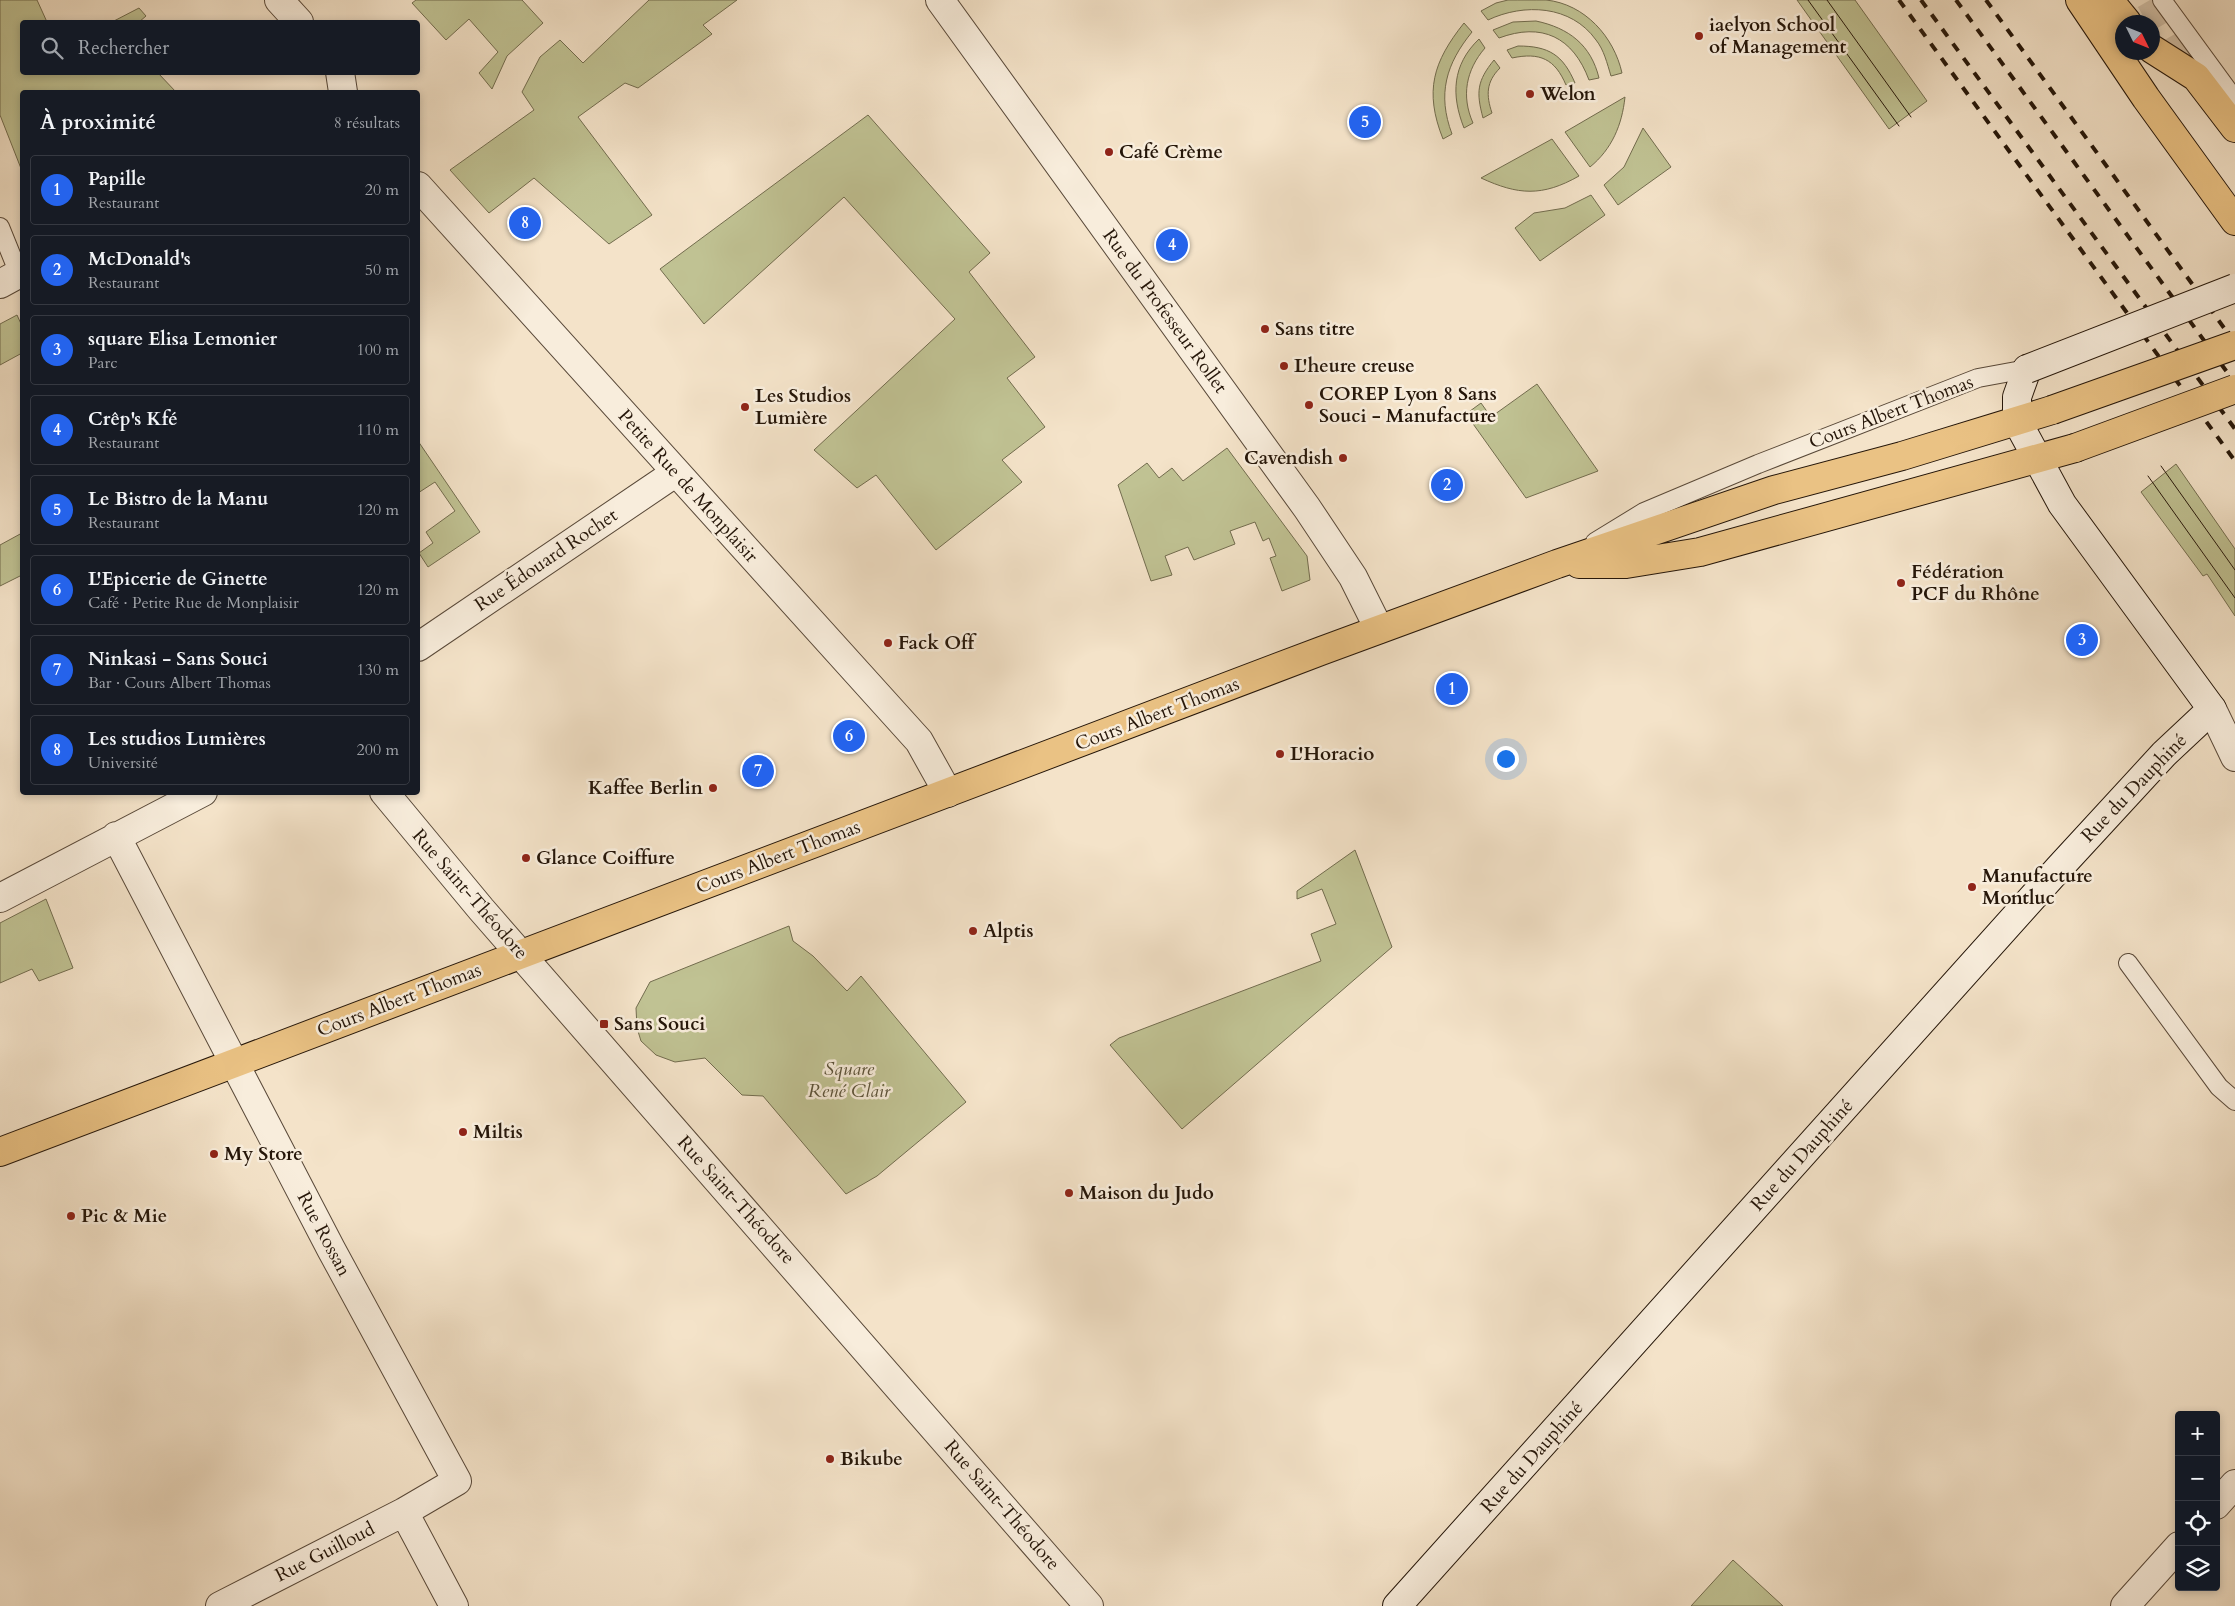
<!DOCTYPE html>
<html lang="fr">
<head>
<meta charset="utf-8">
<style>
	body { margin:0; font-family:Cardo,serif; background:#20242c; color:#f1f3f6 }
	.controls { position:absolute; right:15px; bottom:15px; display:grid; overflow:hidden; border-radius:5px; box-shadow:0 2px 8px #0003 }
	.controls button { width:45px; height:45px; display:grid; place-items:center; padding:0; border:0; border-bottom:1px solid #363941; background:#171b24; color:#f1f3f6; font:25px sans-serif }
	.compass { position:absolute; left:2115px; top:15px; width:45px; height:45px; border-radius:50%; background:#171b24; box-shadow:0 2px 8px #0003; rotate:133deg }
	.you { position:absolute; left:1505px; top:758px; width:18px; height:18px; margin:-12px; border:4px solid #fff; border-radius:50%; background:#1a73e8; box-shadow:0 0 0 8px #1a73e833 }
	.badge { display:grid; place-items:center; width:32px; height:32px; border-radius:50%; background:#2563eb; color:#fff; font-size:16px; font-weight:700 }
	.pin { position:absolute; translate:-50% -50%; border:2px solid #fff; box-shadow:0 1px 5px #0006 }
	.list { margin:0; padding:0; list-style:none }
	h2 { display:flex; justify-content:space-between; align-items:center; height:65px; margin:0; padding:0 20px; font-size:21px }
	h2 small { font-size:16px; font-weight:400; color:#9ea1a6 }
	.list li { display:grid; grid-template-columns:32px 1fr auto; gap:15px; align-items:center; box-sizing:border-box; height:70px; margin:0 10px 10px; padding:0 10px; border:1px solid #363941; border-radius:5px }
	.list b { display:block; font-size:19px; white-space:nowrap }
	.list p { margin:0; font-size:16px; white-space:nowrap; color:#9ea1a6 }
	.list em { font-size:16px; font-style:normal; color:#9ea1a6 }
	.icon { flex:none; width:28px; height:28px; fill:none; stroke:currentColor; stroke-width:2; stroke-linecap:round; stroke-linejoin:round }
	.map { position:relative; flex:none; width:2235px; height:1606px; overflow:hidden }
	.search { position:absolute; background:#171b24; box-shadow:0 2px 8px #0003; left:20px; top:20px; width:400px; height:55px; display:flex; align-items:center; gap:12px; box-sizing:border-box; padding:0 18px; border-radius:5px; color:#9ea1a6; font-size:19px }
	.panel { position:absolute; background:#171b24; box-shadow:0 2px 8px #0003; left:20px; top:90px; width:400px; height:705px; border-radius:5px }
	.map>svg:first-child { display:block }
</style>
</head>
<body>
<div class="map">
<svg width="2235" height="1606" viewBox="0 0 2235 1606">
	<rect width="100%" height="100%" fill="#f4e3c9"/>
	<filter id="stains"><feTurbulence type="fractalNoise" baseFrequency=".004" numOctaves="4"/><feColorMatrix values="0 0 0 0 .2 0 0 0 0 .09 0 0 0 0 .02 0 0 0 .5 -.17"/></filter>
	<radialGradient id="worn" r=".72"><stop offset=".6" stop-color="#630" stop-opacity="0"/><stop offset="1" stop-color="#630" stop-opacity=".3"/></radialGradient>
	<path fill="#c0c293" stroke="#726c4e" d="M0 0H37L47 22H22V72L158 73 176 92H22V171L0 115Z
		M416 0H522L543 23 507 56 492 89 479 73 498 52 469 19 446 40 412 3Z
		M649 0H737L703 25 712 34 638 88 625 83 578 117 652 215 609 244 534 178 489 213 450 170 534 110 522 92 540 57 560 40 583 63Z
		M1508 0C1520 0 1534 0 1546 0 1585 4 1614 37 1622 73L1611 76C1607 63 1604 50 1596 40 1571 5 1524 3 1488 20L1481 11 1496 3Z
		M1797 0H1855L1927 101 1889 129Z
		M139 8 146 16 139 22H112Z
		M1536 21C1569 28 1591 45 1599 78L1589 80C1573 37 1542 22 1499 38L1493 30 1513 22Z
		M1464 23 1472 32C1446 64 1437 94 1452 134L1443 139C1424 91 1433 62 1464 23Z
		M1479 39 1485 48C1466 70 1461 96 1473 123L1464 128C1451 95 1452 65 1479 39Z
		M1518 46C1549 46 1563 55 1575 83L1566 85C1555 59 1540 52 1512 58L1507 50Z
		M1494 60 1500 68C1486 82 1486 95 1492 113L1483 118C1476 92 1477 81 1494 60Z
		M1625 97C1622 125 1612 149 1590 167L1565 132Z
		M868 115 990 253 969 272 1035 357 1007 378 1045 427 1002 460 1022 482 936 550 876 475 857 488 814 450 955 319 844 197 704 324 660 269Z
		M1643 128 1671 167 1618 205 1604 185 1624 167Z
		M1552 139 1579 176C1542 197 1518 195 1481 178Z
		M1591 195 1605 215 1540 261 1515 228 1534 213 1565 208Z
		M17 315 22 326V353L0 365V324Z
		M1537 384 1598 471 1526 498 1466 414 1481 403 1491 417Z
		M418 441 480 532 428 567 419 553 433 543 426 532 455 511 435 482 418 493Z
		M1227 448 1307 556 1310 580 1282 591 1270 558 1276 556 1269 538 1263 541 1255 522 1230 531 1235 544 1194 560 1188 547 1165 556 1172 575 1151 581 1118 485 1147 463 1159 478 1172 468 1183 481Z
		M2176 464 2235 549V616L2207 574 2203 576 2141 492Z
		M22 533V575L0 586V545Z
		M1355 850 1392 947 1182 1129 1110 1045 1119 1038 1321 961 1311 934 1336 924 1322 889 1297 899V891Z
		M46 899 73 968 39 981 32 969 0 983V923Z
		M789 926 793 941 813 956 847 991 861 976 966 1102 877 1176 846 1194 763 1096 742 1095 705 1058 675 1062 656 1055 641 1041 637 1028 636 1008 650 982Z
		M1733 1560 1783 1606H1691Z"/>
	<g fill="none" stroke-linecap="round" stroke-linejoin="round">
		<path stroke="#d5c4ac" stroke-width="28" stroke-dasharray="28 14" stroke-linecap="butt" d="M2150 0 2176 45 2199 80"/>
		<defs>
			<path id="lane" d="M2162 0 2235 100
				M0 227 19 274
				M1595 542 1644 512 1758 464 1978 378 2027 369
				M2128 963 2219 1087 2235 1101"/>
			<path id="street" d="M279 0 299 22
				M940 0 1307 508 1353 577 1379 629
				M340 72 343 92
				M418 186 919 741 948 793
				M0 284 22 272
				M418 647 675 473
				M2212 709 2235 757
				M384 792 481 909 1089 1606
				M116 836 331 1249 457 1481 404 1512 220 1606
				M0 898 203 792
				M2216 1505 2235 1484
				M404 1512 454 1606
				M2125 1606 2179 1546"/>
			<path id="secondary" d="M1397 1606 2059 868 2164 754 2212 709 2062 504 2017 421V397L2027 369"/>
			<path id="primary" d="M2080 0 2146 98 2235 221
				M2109 0 2127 22
				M2152 49 2196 77 2235 128
				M1579 564H1626L1700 552 2075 448
				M0 1152 1321 651 1557 564 1774 490 1902 456 2052 410"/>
		</defs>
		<use href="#lane" stroke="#594939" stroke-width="20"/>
		<use href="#street" stroke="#594939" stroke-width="30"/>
		<use href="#secondary" stroke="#251609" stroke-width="30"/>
		<use href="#primary" stroke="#251609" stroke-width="30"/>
		<use href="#lane" stroke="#f8eddc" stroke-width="18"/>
		<use href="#street" stroke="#f8eddc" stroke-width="28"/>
		<use href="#secondary" stroke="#f8eddc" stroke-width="28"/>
		<use href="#primary" stroke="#eac284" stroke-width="28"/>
		<path stroke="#251609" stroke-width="1" d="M1808 0 1899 126
			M1827 0 1911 117
			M2161 466 2235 570
			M2148 476 2235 598"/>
		<path stroke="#251609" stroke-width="4" stroke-dasharray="9 9" stroke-linecap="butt" d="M1899 0 2235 461
			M1921 0 2235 429
			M1956 0 2235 383
			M1986 0 2235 343"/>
		<defs>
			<path id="secondary-bridge" d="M2027 369 2235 288"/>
			<path id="primary-bridge" d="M2052 410 2235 345
				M2075 448 2235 389"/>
		</defs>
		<use href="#secondary-bridge" stroke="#251609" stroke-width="30" stroke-linecap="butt"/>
		<use href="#primary-bridge" stroke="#251609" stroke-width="30" stroke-linecap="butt"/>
		<use href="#secondary-bridge" stroke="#f8eddc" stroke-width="28"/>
		<use href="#primary-bridge" stroke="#eac284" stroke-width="28"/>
	</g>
	<g fill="#8f2418" stroke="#f8eddc" stroke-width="2">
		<circle cx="1699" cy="36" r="5"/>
		<circle cx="1530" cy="94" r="5"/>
		<circle cx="1109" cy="152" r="5"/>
		<circle cx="1265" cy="329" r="5"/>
		<circle cx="1284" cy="366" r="5"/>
		<circle cx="1309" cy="405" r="5"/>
		<circle cx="745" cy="407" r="5"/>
		<circle cx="1343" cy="458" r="5"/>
		<circle cx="1901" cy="583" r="5"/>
		<circle cx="888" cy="643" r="5"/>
		<circle cx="1280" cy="754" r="5"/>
		<circle cx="713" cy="788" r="5"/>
		<circle cx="526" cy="858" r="5"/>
		<circle cx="1972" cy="887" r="5"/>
		<circle cx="973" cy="931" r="5"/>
		<rect x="599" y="1019" width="10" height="10" rx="2.5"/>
		<circle cx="463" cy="1132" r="5"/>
		<circle cx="214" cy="1154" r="5"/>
		<circle cx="1069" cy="1193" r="5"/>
		<circle cx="71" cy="1216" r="5"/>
		<circle cx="830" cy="1459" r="5"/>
	</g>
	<g text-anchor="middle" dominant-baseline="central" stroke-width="5" stroke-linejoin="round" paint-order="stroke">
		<g font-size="19" font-weight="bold" fill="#251609" stroke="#f8eddc" text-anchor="start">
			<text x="1709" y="25">iaelyon School<tspan x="1709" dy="22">of Management</tspan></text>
			<text x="1540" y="94">Welon</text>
			<text x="1119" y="152">Café Crème</text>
			<text x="1275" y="329">Sans titre</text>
			<text x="1294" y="366">L'heure creuse</text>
			<text x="1319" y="394">COREP Lyon 8 Sans<tspan x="1319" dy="22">Souci - Manufacture</tspan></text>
			<text x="755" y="396">Les Studios<tspan x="755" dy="22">Lumière</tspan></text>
			<text x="1333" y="458" text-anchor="end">Cavendish</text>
			<text x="1911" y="572">Fédération<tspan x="1911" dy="22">PCF du Rhône</tspan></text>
			<text x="898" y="643">Fack Off</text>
			<text x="1290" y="754">L'Horacio</text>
			<text x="703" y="788" text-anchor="end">Kaffee Berlin</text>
			<text x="536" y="858">Glance Coiffure</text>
			<text x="1982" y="876">Manufacture<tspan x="1982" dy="22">Montluc</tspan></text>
			<text x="983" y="931">Alptis</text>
			<text x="614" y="1024">Sans Souci</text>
			<text x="473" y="1132">Miltis</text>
			<text x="224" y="1154">My Store</text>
			<text x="1079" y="1193">Maison du Judo</text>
			<text x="81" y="1216">Pic &amp; Mie</text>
			<text x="840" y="1459">Bikube</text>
		</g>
		<g font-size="19" fill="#251609" stroke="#f8eddc">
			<text transform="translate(1165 311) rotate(54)">Rue du Professeur Rollet</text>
			<text transform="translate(1891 412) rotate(-21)">Cours Albert Thomas</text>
			<text transform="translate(688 486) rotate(48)">Petite Rue de Monplaisir</text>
			<text transform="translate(546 560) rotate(-34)">Rue Édouard Rochet</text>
			<text transform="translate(1157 714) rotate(-21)">Cours Albert Thomas</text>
			<text transform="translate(2134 788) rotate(-46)">Rue du Dauphiné</text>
			<text transform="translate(778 857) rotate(-21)">Cours Albert Thomas</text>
			<text transform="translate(470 894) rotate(49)">Rue Saint-Théodore</text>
			<text transform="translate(399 1000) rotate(-21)">Cours Albert Thomas</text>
			<text transform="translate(1802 1155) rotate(-48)">Rue du Dauphiné</text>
			<text transform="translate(736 1200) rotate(48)">Rue Saint-Théodore</text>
			<text transform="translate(324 1234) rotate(62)">Rue Rossan</text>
			<text transform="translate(1532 1457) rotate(-48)">Rue du Dauphiné</text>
			<text transform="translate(1002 1505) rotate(49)">Rue Saint-Théodore</text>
			<text transform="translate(325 1552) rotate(-27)">Rue Guilloud</text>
		</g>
		<g font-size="19" font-style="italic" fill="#5b5239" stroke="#f8eddc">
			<text x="849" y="1069">Square<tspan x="849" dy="22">René Clair</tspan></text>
		</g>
	</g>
	<rect width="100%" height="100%" filter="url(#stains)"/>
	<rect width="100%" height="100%" fill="url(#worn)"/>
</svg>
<div class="controls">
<button>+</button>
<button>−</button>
<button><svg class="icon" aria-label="locate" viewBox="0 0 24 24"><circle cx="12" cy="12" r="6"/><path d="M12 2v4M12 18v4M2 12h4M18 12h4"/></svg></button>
<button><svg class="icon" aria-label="layers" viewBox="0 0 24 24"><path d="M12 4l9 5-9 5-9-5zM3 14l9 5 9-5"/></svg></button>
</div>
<svg class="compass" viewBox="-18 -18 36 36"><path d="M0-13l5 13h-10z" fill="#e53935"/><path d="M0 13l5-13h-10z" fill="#9ea1a6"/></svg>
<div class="you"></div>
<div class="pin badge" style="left:1452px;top:689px">1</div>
<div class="pin badge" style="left:1447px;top:485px">2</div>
<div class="pin badge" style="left:2082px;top:640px">3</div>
<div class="pin badge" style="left:1172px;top:245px">4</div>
<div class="pin badge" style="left:1365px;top:122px">5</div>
<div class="pin badge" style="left:849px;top:736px">6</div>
<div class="pin badge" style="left:758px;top:771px">7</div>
<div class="pin badge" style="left:525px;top:223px">8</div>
<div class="search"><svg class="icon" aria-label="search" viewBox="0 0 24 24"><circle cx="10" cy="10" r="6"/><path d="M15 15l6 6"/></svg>Rechercher</div>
<section class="panel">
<h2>À proximité<small>8 résultats</small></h2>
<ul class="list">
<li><span class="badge">1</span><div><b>Papille</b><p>Restaurant</p></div><em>20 m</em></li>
<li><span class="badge">2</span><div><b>McDonald's</b><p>Restaurant</p></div><em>50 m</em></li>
<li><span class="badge">3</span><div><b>square Elisa Lemonier</b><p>Parc</p></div><em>100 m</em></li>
<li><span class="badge">4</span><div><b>Crêp's Kfé</b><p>Restaurant</p></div><em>110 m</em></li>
<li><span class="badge">5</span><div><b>Le Bistro de la Manu</b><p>Restaurant</p></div><em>120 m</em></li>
<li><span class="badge">6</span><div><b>L'Epicerie de Ginette</b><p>Café · Petite Rue de Monplaisir</p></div><em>120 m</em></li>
<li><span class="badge">7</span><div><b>Ninkasi - Sans Souci</b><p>Bar · Cours Albert Thomas</p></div><em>130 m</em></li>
<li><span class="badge">8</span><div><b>Les studios Lumières</b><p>Université</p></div><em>200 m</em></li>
</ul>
</section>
</div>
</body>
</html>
